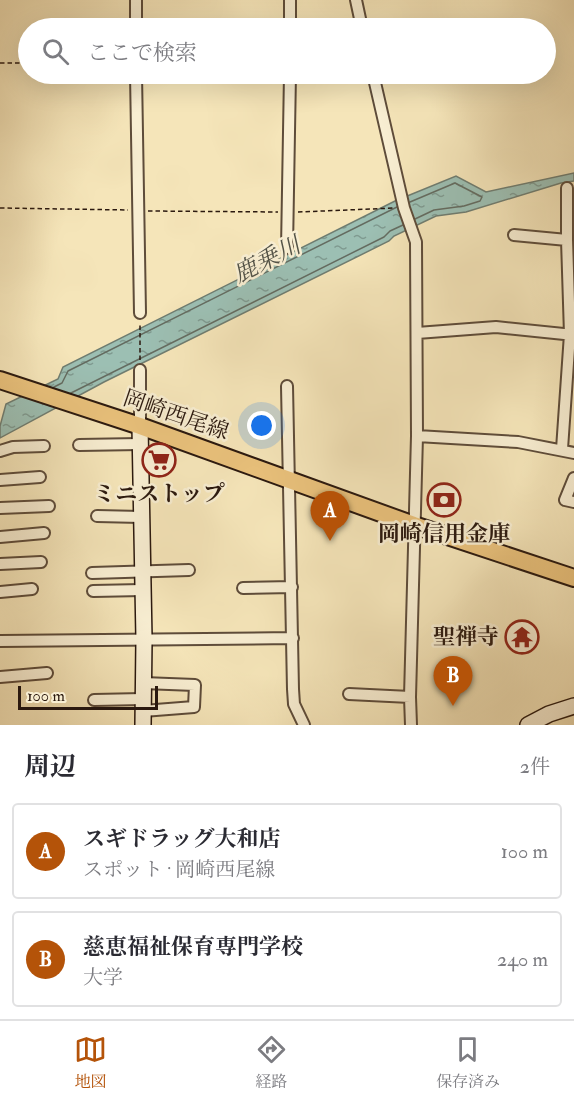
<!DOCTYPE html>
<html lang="ja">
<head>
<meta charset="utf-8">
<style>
	body { margin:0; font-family:"IM FELL Double Pica","Noto Serif JP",serif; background:#f2f2f3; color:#2b2b33 }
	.scale { position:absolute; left:18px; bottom:15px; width:140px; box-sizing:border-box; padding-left:6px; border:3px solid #2b190f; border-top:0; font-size:16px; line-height:21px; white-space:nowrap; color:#2b190f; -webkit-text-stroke:4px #f8eed2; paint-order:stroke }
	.you { position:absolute; left:262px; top:426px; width:21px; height:21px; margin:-15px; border:4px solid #fff; border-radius:50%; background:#1a73e8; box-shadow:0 0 0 9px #1a73e833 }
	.badge { display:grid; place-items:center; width:39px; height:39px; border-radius:50%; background:#b45309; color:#fff; font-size:20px; font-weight:700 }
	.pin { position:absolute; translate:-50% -50px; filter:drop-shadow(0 2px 3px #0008) }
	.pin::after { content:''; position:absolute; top:32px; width:21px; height:18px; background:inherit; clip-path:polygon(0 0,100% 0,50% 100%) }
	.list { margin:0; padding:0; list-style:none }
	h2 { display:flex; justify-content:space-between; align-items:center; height:78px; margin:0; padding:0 24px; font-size:26px }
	h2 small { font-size:20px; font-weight:400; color:#7c7c81 }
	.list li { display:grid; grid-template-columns:39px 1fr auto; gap:18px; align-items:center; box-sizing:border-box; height:96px; margin:0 12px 12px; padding:0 12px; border:2px solid #e1e1e2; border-radius:6px }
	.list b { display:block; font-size:22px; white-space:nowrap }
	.list p { margin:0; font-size:20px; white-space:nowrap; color:#7c7c81 }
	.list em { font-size:20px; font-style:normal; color:#7c7c81 }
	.icon { flex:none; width:33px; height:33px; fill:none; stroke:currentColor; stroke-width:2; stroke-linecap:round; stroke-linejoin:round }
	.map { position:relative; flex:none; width:574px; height:725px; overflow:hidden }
	.search { position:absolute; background:#fff; box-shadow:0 6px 24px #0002; left:18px; right:18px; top:18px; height:66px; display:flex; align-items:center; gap:15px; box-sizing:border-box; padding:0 21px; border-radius:33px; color:#7c7c81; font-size:22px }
	.sheet { height:294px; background:#fff }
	nav { display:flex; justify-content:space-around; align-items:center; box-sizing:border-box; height:84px; border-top:2px solid #e1e1e2; background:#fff; font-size:16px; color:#7c7c81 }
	nav a { display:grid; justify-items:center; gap:3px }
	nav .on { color:#b45309 }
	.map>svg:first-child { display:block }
</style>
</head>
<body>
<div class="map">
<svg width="574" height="725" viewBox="0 0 574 725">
	<defs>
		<pattern id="water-ripples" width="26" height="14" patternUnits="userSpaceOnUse" patternTransform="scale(1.5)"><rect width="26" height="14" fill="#9cbfb3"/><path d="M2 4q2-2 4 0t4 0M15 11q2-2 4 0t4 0" fill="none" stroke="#7f9a90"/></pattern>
	</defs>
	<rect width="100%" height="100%" fill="#f5e5b9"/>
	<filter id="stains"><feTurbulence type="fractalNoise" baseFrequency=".00333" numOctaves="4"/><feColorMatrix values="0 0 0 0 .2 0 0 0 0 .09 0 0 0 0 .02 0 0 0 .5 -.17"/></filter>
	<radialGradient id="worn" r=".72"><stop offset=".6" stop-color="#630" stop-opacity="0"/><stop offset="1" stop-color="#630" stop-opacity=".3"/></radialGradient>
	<path fill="url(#water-ripples)" stroke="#6f7d71" stroke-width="1.5" d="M574 173V181L561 183 466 212 436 216 394 236 389 241 104 382 0 438V426L6 404 58 379 63 367 395 201 456 176 486 192Z"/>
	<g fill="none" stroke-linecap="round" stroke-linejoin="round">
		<path stroke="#646c61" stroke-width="1.5" d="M410 202 455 183 482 197 480 201 464 206 434 210 415 219
			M54 387 62 383 68 371 397 207
			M71 393 384 237 390 231 403 225"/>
		<defs>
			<path id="street" d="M290 0V28
				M356 0 362 28
				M136 28V0
				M136 74 140 313
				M373 74 404 208 416 242 417 436 410 697 411 725
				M567 188V240
				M514 235 567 240 570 334 562 449
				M287 248 290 74
				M417 333 496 327 574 335
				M287 386 293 689 294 704 304 725
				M140 426V370
				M417 436 518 442 574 453
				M79 445 140 444
				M0 451 13 447 44 446
				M574 478 565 500 574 502
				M0 480 40 477
				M0 508 49 506
				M97 516 141 517
				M0 537 44 533
				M0 564 41 562
				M92 573 189 570
				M243 588 292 587
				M93 591 142 590
				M0 592 32 589
				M0 641 293 638
				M0 677 47 673
				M349 694 410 697
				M94 700 143 699
				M143 711 194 707 195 685 143 683"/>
			<path id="secondary" d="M140 426 144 639 143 725
				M528 725 549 714 574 706"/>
			<path id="primary" d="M0 380 140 426 414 525 574 578"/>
		</defs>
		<use href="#street" stroke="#5e4c3a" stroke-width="14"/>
		<use href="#secondary" stroke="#2b190f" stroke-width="18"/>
		<use href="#primary" stroke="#2b190f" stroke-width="20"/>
		<path stroke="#2b190f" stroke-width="1.5" stroke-dasharray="4.5 3" stroke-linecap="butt" d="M0 63H28
			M0 208 128 210
			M148 211 278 212
			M298 212 395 208
			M140 360V323"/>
		<use href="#street" stroke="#f8eed2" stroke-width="10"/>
		<use href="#secondary" stroke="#f8eed2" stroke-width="15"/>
		<use href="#primary" stroke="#eac27c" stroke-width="16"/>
	</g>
	<defs>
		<symbol id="supermarket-ring" viewBox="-11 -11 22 22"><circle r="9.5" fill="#f8eed2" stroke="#8f2418" stroke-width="1.5"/><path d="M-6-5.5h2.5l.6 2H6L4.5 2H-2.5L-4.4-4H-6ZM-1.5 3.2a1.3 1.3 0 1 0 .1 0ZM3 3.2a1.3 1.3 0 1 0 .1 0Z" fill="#8f2418"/></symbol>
		<symbol id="bank-ring" viewBox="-11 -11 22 22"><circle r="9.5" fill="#f8eed2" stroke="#8f2418" stroke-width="1.5"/><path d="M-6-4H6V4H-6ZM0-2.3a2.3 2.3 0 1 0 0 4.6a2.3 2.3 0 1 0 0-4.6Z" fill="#8f2418"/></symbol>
		<symbol id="temple-ring" viewBox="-11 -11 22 22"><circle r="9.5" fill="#f8eed2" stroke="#8f2418" stroke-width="1.5"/><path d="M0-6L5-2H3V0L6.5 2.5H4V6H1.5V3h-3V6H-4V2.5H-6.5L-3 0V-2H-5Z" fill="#8f2418"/></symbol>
	</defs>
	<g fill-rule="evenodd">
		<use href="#supermarket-ring" x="140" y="441" width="38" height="38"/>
		<use href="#bank-ring" x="425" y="481" width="38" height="38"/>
		<use href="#temple-ring" x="503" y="618" width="38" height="38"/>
	</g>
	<g text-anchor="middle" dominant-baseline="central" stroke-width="5" stroke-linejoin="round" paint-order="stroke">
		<g font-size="22" fill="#2b190f" stroke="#f8eed2">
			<text transform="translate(176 415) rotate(19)">岡崎西尾線</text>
		</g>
		<g font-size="22" font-weight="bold" fill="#2b190f" stroke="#f8eed2">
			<text x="159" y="494">ミニストップ</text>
			<text x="444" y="534">岡崎信用金庫</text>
			<text x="499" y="637" text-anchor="end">聖禅寺</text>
		</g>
		<g font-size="24" font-style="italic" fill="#535348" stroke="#f8eed2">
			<text transform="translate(267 260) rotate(-27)">鹿乗川</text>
		</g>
	</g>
	<rect width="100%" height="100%" filter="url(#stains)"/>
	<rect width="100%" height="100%" fill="url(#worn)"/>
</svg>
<div class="scale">100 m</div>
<div class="you"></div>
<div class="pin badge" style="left:330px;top:541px">A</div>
<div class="pin badge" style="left:453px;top:706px">B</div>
<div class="search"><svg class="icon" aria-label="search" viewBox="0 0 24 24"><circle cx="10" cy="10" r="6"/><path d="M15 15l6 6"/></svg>ここで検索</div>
</div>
<section class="sheet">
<h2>周辺<small>2件</small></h2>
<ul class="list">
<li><span class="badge">A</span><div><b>スギドラッグ大和店</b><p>スポット · 岡崎西尾線</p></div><em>100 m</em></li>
<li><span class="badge">B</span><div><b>慈恵福祉保育専門学校</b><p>大学</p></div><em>240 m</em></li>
</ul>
</section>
<nav>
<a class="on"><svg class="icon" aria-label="map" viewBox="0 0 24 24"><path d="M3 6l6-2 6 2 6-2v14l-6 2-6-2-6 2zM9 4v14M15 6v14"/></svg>地図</a>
<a><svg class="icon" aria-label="directions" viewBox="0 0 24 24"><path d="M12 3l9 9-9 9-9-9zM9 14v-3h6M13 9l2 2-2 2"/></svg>経路</a>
<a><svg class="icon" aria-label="saved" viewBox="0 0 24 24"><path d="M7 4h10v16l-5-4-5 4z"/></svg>保存済み</a>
</nav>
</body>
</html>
